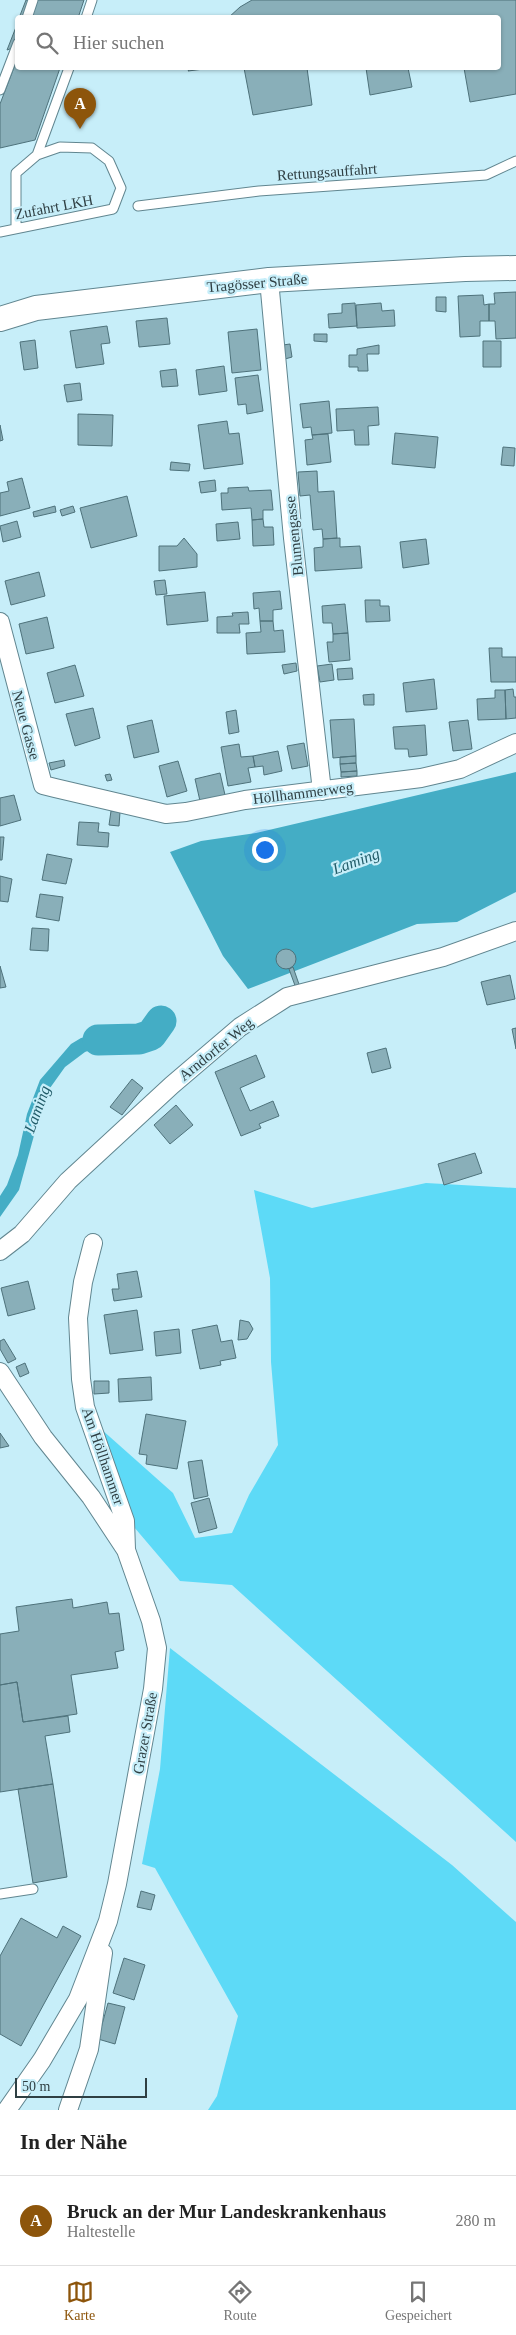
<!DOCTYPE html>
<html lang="de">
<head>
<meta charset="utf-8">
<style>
	body { margin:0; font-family:"Times New Roman",serif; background:#f2f2f2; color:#222 }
	.scale { position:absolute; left:15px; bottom:12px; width:132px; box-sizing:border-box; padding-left:5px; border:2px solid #2f3f43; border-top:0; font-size:14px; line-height:18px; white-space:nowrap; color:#2f3f43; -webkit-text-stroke:4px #c7eef9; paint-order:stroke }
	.you { position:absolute; left:264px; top:849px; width:18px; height:18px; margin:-12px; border:4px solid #fff; border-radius:50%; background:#1a73e8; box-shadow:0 0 0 8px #1a73e833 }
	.badge { display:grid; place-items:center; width:32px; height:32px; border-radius:50%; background:#8d550b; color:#fff; font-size:16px; font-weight:700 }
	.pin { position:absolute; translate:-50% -41px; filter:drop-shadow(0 1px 2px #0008) }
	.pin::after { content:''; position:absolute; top:26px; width:18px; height:15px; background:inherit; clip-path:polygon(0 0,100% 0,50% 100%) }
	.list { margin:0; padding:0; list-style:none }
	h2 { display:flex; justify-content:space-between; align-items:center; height:65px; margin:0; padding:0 20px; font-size:21px }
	h2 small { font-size:16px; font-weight:400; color:#767676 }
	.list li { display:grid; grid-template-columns:32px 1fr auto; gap:15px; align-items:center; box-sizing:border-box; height:90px; padding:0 20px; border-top:1px solid #e0e0e0 }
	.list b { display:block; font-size:19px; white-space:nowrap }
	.list p { margin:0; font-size:16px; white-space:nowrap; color:#767676 }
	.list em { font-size:16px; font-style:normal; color:#767676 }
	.icon { flex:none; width:28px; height:28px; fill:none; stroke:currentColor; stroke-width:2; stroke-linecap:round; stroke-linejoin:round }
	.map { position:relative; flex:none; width:516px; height:2110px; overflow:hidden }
	.search { position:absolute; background:#fff; box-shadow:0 1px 4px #0004; left:15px; right:15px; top:15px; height:55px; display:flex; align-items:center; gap:12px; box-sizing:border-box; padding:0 18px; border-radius:5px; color:#767676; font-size:19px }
	.sheet { height:155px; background:#fff }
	nav { display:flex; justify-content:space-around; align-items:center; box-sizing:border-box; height:70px; border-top:1px solid #e0e0e0; background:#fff; font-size:14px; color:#767676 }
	nav a { display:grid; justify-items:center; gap:2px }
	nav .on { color:#8d550b }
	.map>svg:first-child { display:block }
</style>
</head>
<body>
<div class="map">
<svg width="516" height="2110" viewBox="0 0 516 2110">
	<rect width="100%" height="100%" fill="#c7eef9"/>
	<path fill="#5ddaf7" d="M426 1183 516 1188V1842L232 1585 180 1581 134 1527 121 1481 101 1429 173 1493 195 1538 232 1533 249 1495 278 1445 271 1362 270 1278 254 1190 312 1208Z
		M170 1648 452 1865 516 1922V2110H208L217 2096 238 2016 155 1868 142 1864 160 1769Z"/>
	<path fill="#44adc5" d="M516 772V892L457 922 417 924 248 989 223 956 170 852 201 841 256 833Z
		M106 1033 140 1034V1047L101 1046 85 1052 65 1067 50 1088 38 1121 19 1190 0 1217V1196L7 1185 18 1155 27 1114 40 1080 71 1044 81 1038Z"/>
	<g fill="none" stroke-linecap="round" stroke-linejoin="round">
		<path stroke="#44adc5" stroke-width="31" d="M98 1040 139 1039 151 1035 161 1021"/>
	</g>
	<path fill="#89afb9" stroke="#4e727b" d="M26 0H84L78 18H19Z
		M252 0H516V94L470 102 464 68H498V18H228L240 7Z
		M18 22V46L7 50Z
		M18 57V68H60L35 140 0 148V104Z
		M190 68H212L188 71Z
		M244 68H307L312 105 253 115Z
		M366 68H408L412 87 370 95Z
		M516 292V338L496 339 495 321H489V304H495L494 293Z
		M483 295 484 305 489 304V321H480V336L460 337 458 296Z
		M436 297H446V312L436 311Z
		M355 303 357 326 329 328 328 314 342 313V304Z
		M381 303 382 311 394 310 395 326 357 328 356 305Z
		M167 318 170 344 139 347 136 321Z
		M107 326 110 343 101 344 104 364 76 368 70 331Z
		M257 329 261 370 232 373 228 332Z
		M314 334H327V342L314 341Z
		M35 340 38 368 24 370 20 342Z
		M483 341H501V367H483Z
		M290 344 292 357 285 359 283 345Z
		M379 345V354H367L368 371H358V367H349V355H357V349Z
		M224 366 227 391 199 395 196 370Z
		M176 369 178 386 162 387 160 371Z
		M258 375 263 411 247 414 246 404 238 405 235 378Z
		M80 383 82 400 67 402 64 385Z
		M329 401 332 433 312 435 311 427 303 428 300 404Z
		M378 407 379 425 368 426 369 445H355L354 430 337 431 336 409Z
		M78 414 113 415 112 446 78 445Z
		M227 421 229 434 239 433 243 464 204 469 198 425Z
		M0 425 3 440 0 441Z
		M395 433 438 437 435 468 392 464Z
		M328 434 331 462 307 465 305 440 313 439 312 435Z
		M503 447 515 448 514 466 501 465Z
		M171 462 190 464 189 471 170 470Z
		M317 471 318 492 334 491 337 538 323 539 322 529 313 530 310 495 300 496 298 472Z
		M22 478 30 508 0 516V493L9 491 7 482Z
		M215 480 216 491 201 493 199 482Z
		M248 487 249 491 271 490 273 510H263V519L252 520 251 508 222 510 221 493H228V488Z
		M127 496 137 536 91 548 80 508Z
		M55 506 56 512 34 517 33 512Z
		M73 506 75 512 62 516 60 510Z
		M263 519 264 527H273L274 545 253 546 252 520Z
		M17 521 21 537 3 542 0 526Z
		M238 522 240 539 217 541 216 524Z
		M184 538 197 554V567L159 571V546H177Z
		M340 538V547L360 546 362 568 315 571 314 548 323 547V539Z
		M426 539 429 564 403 568 400 542Z
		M39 572 45 596 11 605 5 581Z
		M165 580 167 594 156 595 154 581Z
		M280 591 282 609 273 610V621H260L259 608 254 609 253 593Z
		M205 592 208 621 167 625 164 596Z
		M365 600H380V606H389L390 621 366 622Z
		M345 604 348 633 333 634 332 623H323L322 606Z
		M248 612 249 624H239L240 633H217V617L233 616 232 613Z
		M47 617 54 648 26 654 19 624Z
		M260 621H273L274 631 283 630 285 652 247 654 246 633 261 632Z
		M348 633 350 660 329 662 327 642H333V634Z
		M489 648H502V657H516V682H491Z
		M296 663 297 671 284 674 282 665Z
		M332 664 334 680 320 682 317 666Z
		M75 665 84 696 55 703 47 673Z
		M352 668 353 679 338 680 337 669Z
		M434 679 437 709 406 712 403 683Z
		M513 689 514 697H516V718L506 719 505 690Z
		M495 690H505L506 719 478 720 477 699 495 698Z
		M374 694V705H364L363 695Z
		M93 708 100 738 75 746 66 714Z
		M236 710 239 732 229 734 226 712Z
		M354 719 356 756 333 758 330 720Z
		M152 720 159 752 134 758 127 726Z
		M468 720 472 749 453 751 449 722Z
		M425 725 427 755 409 757 408 749H395L393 727Z
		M304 743 308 766 292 769 287 746Z
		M239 744 241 757 253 756 255 767 248 768 251 782 228 786 221 747Z
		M278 751 282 771 264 775 263 766 255 767 253 756Z
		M356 756V763L340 764V757Z
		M64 760 65 766 51 770 49 763Z
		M178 761 187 791 167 797 159 766Z
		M356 763 357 771 341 772 340 764Z
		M357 771V776L341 777V772Z
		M220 773 225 795 200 801 195 779Z
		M110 774 112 780 107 781 105 775Z
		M14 795 21 820 0 826V798Z
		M111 811 120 812 119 826 109 825Z
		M79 822 99 823 98 832 109 833 108 847 77 845Z
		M0 837H4L2 860H0Z
		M47 854 72 859 66 884 42 880Z
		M0 876 12 879 8 902 0 901Z
		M40 894 63 897 59 921 36 917Z
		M32 928 49 929 48 951 30 950Z
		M276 959a10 10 0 1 1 20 0a10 10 0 1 1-20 0Z
		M0 966 6 987 0 988Z
		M293 967 301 990 297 991 289 969Z
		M510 975 515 999 487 1005 481 982Z
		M516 1028V1049L512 1029Z
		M386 1048 391 1068 372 1073 367 1053Z
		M256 1055 265 1077 240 1088 250 1111 273 1101 279 1116 259 1124 261 1128 241 1136 215 1072Z
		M132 1079 143 1088 122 1115 110 1107Z
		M176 1105 193 1125 170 1144 154 1125Z
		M475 1153 482 1173 444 1185 438 1164Z
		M137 1271 142 1297 114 1301 112 1289H119L117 1274Z
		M28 1281 35 1309 8 1316 1 1288Z
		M137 1310 143 1350 110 1354 104 1315Z
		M240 1320 249 1322 253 1329 247 1339 238 1340Z
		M217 1325 221 1342 232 1340 236 1358 220 1361 221 1365 200 1369 192 1330Z
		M179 1329 181 1353 156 1356 154 1332Z
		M4 1339 16 1359 8 1363 0 1349V1341Z
		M25 1363 29 1373 20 1377 16 1367Z
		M151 1377 152 1400 119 1402 118 1379Z
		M94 1381H109V1393L94 1394Z
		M146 1414 186 1421 177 1469 146 1464 147 1455 139 1454Z
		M0 1433 9 1446 0 1448Z
		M202 1460 208 1496 194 1499 188 1462Z
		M209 1498 217 1528 199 1533 191 1503Z
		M72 1599 73 1608 107 1602 109 1614 119 1613 124 1650 115 1652 118 1668 71 1675 77 1714 23 1722 17 1682 0 1685V1634L19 1631 16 1607Z
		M17 1682 23 1722 68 1716 70 1732 45 1736 53 1784 0 1792V1685Z
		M53 1784 67 1877 33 1883 18 1789Z
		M141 1891 155 1895 151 1910 137 1907Z
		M21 1918 57 1938 63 1926 81 1936 21 2046 0 2034V1956Z
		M124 1958 145 1965 134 2000 113 1993Z
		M108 2003 125 2007 115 2044 98 2039Z"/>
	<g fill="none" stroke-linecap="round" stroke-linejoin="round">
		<defs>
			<path id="service" d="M27 18 33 0
				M86 18 92 0
				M0 90 18 43
				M37 155 69 68
				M138 206 259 191 486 175 516 161
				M0 232 113 209 121 188 109 161 92 148 60 147 37 155 16 173V228
				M0 1894 33 1889"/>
			<path id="minor" d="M269 280 293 538 322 791
				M0 622 43 785 55 788 166 814 186 812 245 800 421 778 460 769 516 743
				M93 1243 83 1282 78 1318 81 1379 85 1407 125 1521 126 1549
				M0 1251 22 1234 68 1181 172 1085 240 1027 287 997 443 957 516 931
				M0 1372 43 1437 91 1497 126 1550 151 1621 157 1648 153 1689 117 1884 108 1921 78 1999 42 2060 7 2110
				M68 2110 89 2049 103 1953"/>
			<path id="secondary" d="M0 319 36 308 269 280 465 269 516 268"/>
		</defs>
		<use href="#service" stroke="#618690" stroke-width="11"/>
		<use href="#minor" stroke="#618690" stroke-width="20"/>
		<use href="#secondary" stroke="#618690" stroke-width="26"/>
		<use href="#service" stroke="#fff" stroke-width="9"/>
		<use href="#minor" stroke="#fff" stroke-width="18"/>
		<use href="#secondary" stroke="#fff" stroke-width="24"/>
	</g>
	<g text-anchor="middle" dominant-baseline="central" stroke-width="4.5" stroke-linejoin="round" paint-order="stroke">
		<g font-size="15" fill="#2f3f43" stroke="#c7eef9">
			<text transform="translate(327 172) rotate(-4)">Rettungsauffahrt</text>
			<text transform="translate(54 207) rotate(-11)">Zufahrt LKH</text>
			<text transform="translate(257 283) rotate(-5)">Tragösser Straße</text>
			<text transform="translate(294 536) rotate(-96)">Blumengasse</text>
			<text transform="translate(26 725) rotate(75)">Neue Gasse</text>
			<text transform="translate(303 793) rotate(-7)">Höllhammerweg</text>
			<text transform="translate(216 1049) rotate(-39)">Arndorfer Weg</text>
			<text transform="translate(103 1456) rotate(71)">Am Höllhammer</text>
			<text transform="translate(145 1733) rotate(-80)">Grazer Straße</text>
		</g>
		<g font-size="16" font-style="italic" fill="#225c69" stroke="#c7eef9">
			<text transform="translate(356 861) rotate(-20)">Laming</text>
			<text transform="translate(37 1109) rotate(-70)">Laming</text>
		</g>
	</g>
</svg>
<div class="scale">50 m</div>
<div class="you"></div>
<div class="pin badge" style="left:80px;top:129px">A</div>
<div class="search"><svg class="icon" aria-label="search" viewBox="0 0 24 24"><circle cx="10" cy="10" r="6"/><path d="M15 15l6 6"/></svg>Hier suchen</div>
</div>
<section class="sheet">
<h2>In der Nähe<small></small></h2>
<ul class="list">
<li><span class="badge">A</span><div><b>Bruck an der Mur Landeskrankenhaus</b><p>Haltestelle</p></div><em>280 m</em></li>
</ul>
</section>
<nav>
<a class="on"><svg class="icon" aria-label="map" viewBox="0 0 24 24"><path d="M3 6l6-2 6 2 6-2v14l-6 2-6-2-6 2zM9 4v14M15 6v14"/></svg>Karte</a>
<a><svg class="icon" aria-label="directions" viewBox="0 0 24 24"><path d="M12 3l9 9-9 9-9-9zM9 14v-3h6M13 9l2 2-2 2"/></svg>Route</a>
<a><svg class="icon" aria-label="saved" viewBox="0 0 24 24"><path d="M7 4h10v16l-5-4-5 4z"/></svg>Gespeichert</a>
</nav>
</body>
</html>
